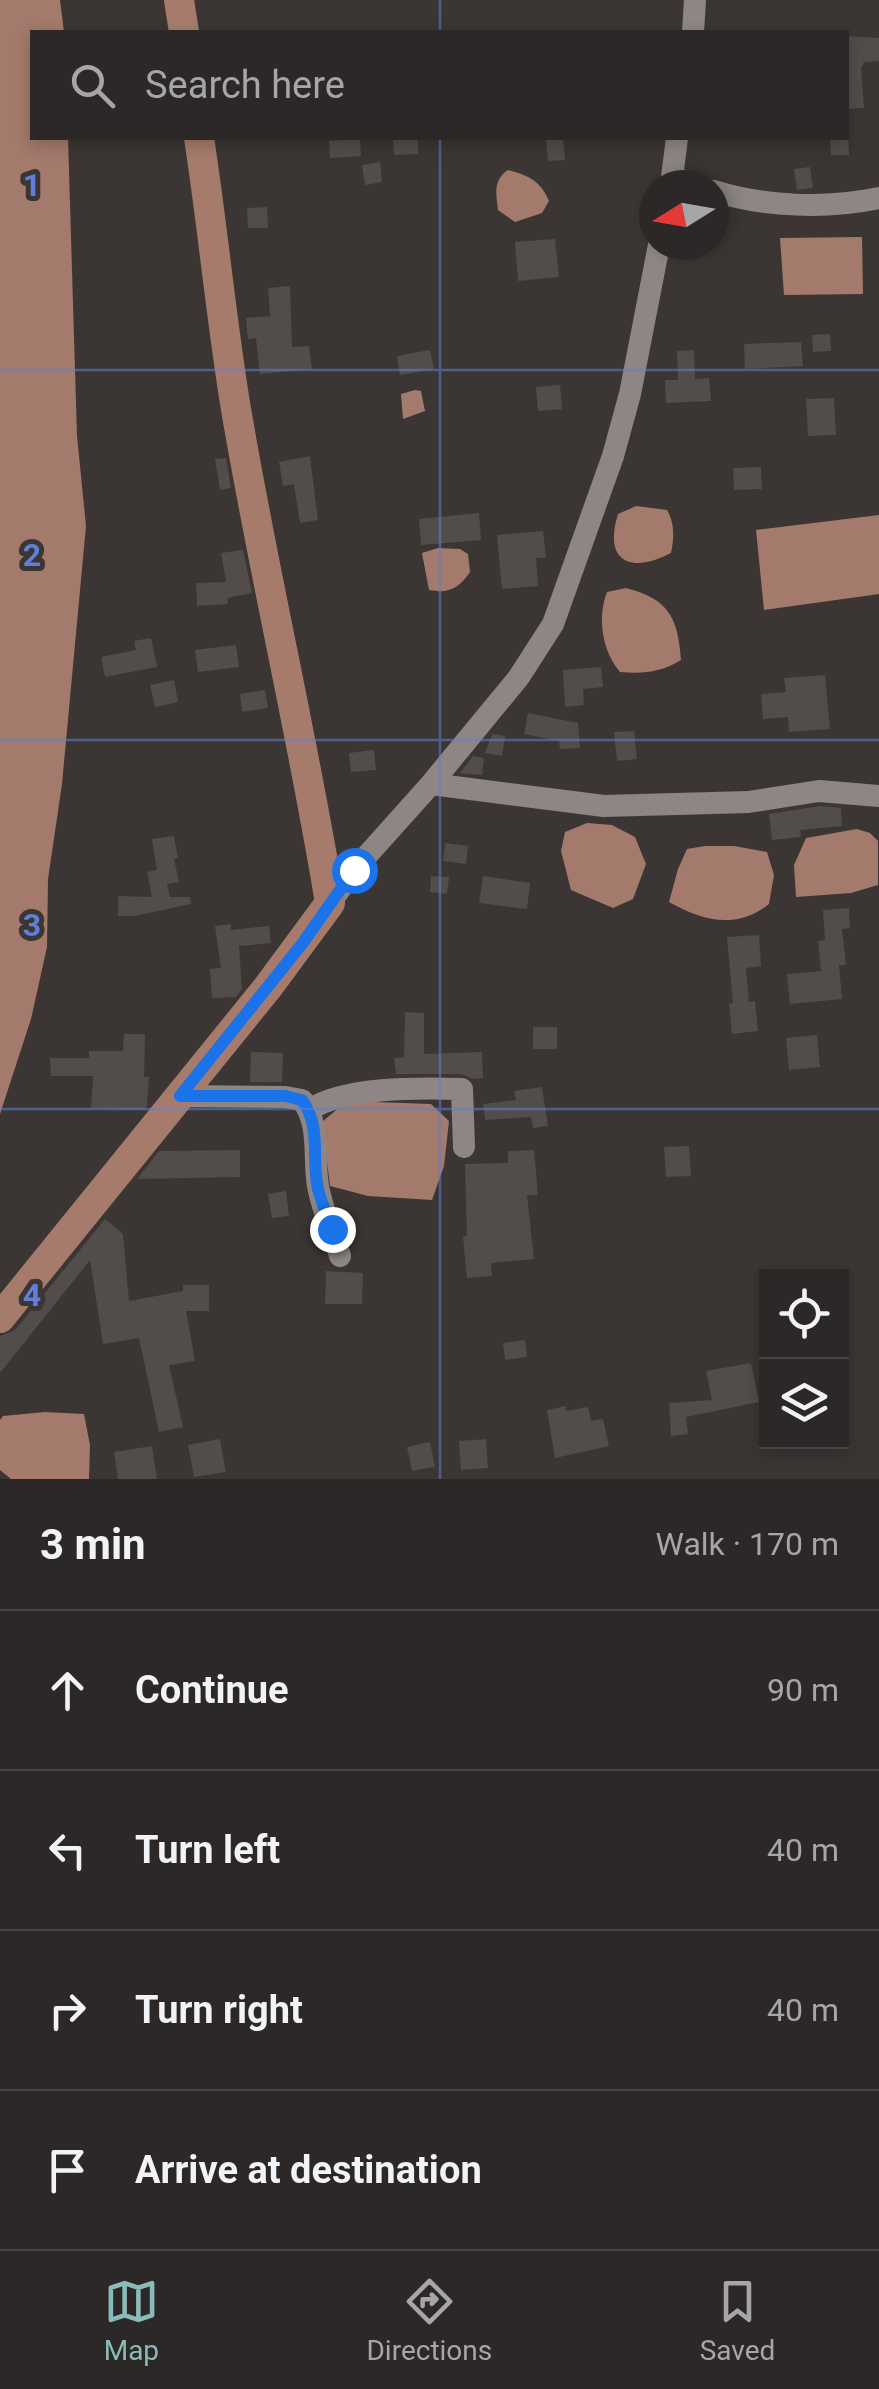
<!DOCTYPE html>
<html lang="en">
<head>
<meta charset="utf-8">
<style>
	body { margin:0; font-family:Roboto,sans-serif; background:#34302f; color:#f1f3f6 }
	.controls { position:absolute; right:30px; bottom:30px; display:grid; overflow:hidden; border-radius:0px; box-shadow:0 5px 15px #0003 }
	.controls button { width:90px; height:90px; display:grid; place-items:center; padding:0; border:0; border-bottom:2px solid #484444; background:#2c2827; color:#f1f3f6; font:50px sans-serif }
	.compass { position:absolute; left:639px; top:170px; width:90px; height:90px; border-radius:50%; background:#2c2827; box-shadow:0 5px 15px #0003; rotate:259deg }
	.stop { position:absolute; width:30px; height:30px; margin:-22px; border:8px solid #1a73e8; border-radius:50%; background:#fff }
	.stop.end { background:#1a73e8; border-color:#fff; box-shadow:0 2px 10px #0008 }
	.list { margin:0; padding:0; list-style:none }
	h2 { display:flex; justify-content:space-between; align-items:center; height:130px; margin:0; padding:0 40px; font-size:42px }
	h2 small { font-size:32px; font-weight:400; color:#a6a6a7 }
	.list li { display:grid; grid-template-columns:65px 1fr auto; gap:30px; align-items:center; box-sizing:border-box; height:160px; padding:0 40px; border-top:2px solid #484444 }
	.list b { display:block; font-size:38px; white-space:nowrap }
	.list em { font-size:32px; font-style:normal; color:#a6a6a7 }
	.icon { flex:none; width:55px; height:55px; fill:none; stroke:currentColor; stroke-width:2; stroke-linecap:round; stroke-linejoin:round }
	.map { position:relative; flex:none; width:879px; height:1479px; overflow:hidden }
	.search { position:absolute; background:#2c2827; box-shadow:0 5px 15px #0003; left:30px; right:30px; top:30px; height:110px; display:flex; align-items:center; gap:25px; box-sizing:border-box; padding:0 35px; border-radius:0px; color:#a6a6a7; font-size:38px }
	.sheet { height:770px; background:#2c2827 }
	nav { display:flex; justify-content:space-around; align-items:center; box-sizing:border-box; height:140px; border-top:2px solid #484444; background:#2c2827; font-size:28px; color:#a6a6a7 }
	nav a { display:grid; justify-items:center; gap:5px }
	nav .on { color:#8bbbb9 }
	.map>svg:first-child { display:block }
</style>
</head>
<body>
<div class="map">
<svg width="879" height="1479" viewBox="0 0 879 1479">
	<rect width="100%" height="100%" fill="#3b3634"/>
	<path fill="#a37a6c" d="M0 0H60L64 32H32V138H68L77 436 86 526 62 784 48 879 47 947 31 1019 0 1114Z
		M508 170C528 175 541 181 549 201L542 213 515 222 498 210C496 193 493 180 508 170Z
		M862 237 863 294 784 295 780 238Z
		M415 390 421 391 425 411 403 419 401 394Z
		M636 506 667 510C675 524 674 538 671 553 631 574 603 562 618 514Z
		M879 515V594L764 610 756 530Z
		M438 548 460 549 468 554 470 572C459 588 449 594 429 590L422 553Z
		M626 588C669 599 678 618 681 660 662 672 643 674 620 672 602 651 597 618 607 592Z
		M587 823 612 825 635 837 646 864 633 899 613 908 571 890 561 851 565 832Z
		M857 829 870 833 878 841V885L851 893 796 897 794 865 806 838Z
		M705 846H734L767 852 774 875 769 904C736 930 703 921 669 902L678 869 687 849Z
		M347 1101 431 1104 449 1121 444 1166 432 1200 368 1196 330 1186 322 1122Z
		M45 1412 84 1414 90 1445 89 1479H11L0 1470V1420L3 1416Z"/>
	<path fill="#524c4a" d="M846 36 879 38V61L864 62 861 68 864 108 846 109Z
		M393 138H418V154L394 155Z
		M546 138H563L565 160 548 161Z
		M830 138H848L849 155H831Z
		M360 139 361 156 330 158 329 141Z
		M380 162 382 182 365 185 362 165Z
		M810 167 813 188 797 190 794 169Z
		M267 207 268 228H248L247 208Z
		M555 239 559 277 518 281 515 242Z
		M290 286 292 347 309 346 312 369 260 374 256 338 248 339 246 318 270 316 268 288Z
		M830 334 831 351 813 352 812 335Z
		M801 342 803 366 745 369 744 344Z
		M430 350 434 369 400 375 397 356Z
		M694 350 695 379 709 378 711 401 666 403 665 380H678L677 351Z
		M560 385 562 409 538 411 536 387Z
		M834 398 836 435 808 436 806 399Z
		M310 456 318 520 300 523 294 484 283 486 279 462Z
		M226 458 231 488 220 490 215 459Z
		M761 467 762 489 734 490 733 468Z
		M479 513 481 540 421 545 419 519Z
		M543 531 546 558H536L538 586 502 589 497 535Z
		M243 550 252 593 227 598 228 604 197 606 196 583 226 582 221 553Z
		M151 638 157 667 105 677 101 657 136 650 134 641Z
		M236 645 239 667 198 672 195 650Z
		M601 667 603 687 583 689 584 705 565 707 563 670Z
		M825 675 830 729 789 732 788 717 763 719 761 694 786 692 784 678Z
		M174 680 178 702 155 707 150 685Z
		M265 690 268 708 242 712 240 694Z
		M528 713 578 723 580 748 560 749 559 741 524 734Z
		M634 731 637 759 617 761 614 732Z
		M492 734 505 736 502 756 485 753Z
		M374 750 376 770 351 772 349 753Z
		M473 756 484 758 482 775 460 773Z
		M820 806 841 808 842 826 800 830 801 837 772 840 769 814Z
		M174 836 178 858 174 859 179 882 167 884 170 897H190L191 904 134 916H118V896L152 897 147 872 157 870 152 839Z
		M445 843 468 846 466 864 443 861Z
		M431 876 449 877 447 894 430 892Z
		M483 876 530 883 527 909 479 903Z
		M849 908 850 928 842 929 846 965H839L842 999 790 1004 787 974 821 971 818 941 825 940 823 910Z
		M231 924V930L269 926 271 943 239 946 242 989 236 997 212 998 210 969 221 968 215 926Z
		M759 935 761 966 746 968 749 1002 755 1001 758 1031 732 1034 729 1004 733 1003 727 937Z
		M405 1012 424 1013V1054L482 1052 483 1078 472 1079 462 1074H396L394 1058 404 1057Z
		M533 1027H557V1049H533Z
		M124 1034H145L144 1077H149L147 1106 144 1110 91 1108 93 1076H51L50 1058H89V1051H123Z
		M817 1035 820 1067 789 1070 786 1038Z
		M251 1052 283 1053 282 1082H250Z
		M542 1087 548 1126 533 1128 531 1117 485 1120 483 1104 516 1100 514 1091Z
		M689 1146 691 1176 666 1177 664 1147Z
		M240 1150V1177L137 1179 159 1151Z
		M534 1150 538 1195H527L534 1259 491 1263 492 1276 467 1278 463 1237 467 1236 465 1164 508 1163V1151Z
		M286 1191 289 1216 272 1218 268 1194Z
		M105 1219 123 1234 129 1301 183 1291V1285H209V1311H186L195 1361 169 1365 183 1427 159 1432 139 1338 103 1344 90 1260 0 1373V1336L15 1330Z
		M326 1271 363 1273 362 1304H325Z
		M525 1340 527 1357 505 1360 503 1343Z
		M751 1363 759 1402 686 1417 688 1434 671 1436 669 1403 712 1400 706 1371Z
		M566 1406V1411L588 1407 591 1421 603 1419 609 1446 555 1458 547 1410Z
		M220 1439 226 1472 194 1477 188 1445Z
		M486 1439 488 1468 461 1470 459 1441Z
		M430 1442 435 1467 412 1471 407 1447Z
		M152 1446 157 1479H118L114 1452Z"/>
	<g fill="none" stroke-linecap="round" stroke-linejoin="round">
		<path stroke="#8d8684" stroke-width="22" d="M693 32 695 0
			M672 177 697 185
			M671 185 677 138
			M714 191C765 207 827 209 879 198
			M431 784 604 806 748 802 819 791 879 796
			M330 903 354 870 431 784 519 677 553 624 613 456 630 394 659 245
			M180 1096 285 1097 302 1100C321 1125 313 1157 318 1186 322 1209 333 1234 340 1256
			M309 1110C345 1086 419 1088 462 1089L464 1147"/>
		<path stroke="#a67b6b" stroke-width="30" d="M179 0 184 32
			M0 1318 268 987 330 903C303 737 264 575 236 409 221 319 213 228 199 138"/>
	</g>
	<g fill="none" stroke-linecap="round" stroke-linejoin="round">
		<path stroke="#1a73e8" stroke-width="12" d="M332 1229C328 1216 321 1202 318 1189 311 1159 322 1127 302 1100L285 1096H180L302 944 354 870"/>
	</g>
	<path fill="none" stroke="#617fd8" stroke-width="2.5" stroke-opacity="0.55" d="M440 0V32M440 138V1479M0 370H879M0 740H879M0 1109H879"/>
	<g font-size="32" text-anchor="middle" font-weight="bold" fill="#617fd8" stroke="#3b3634" stroke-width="10" stroke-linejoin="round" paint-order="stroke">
		<text x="32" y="196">1</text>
		<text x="32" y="566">2</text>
		<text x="32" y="936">3</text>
		<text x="32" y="1306">4</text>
	</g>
</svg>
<div class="controls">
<button><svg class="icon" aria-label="locate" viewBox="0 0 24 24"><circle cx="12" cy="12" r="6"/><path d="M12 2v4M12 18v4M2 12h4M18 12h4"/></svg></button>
<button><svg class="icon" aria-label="layers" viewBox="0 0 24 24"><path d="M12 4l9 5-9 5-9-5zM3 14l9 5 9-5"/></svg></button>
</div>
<svg class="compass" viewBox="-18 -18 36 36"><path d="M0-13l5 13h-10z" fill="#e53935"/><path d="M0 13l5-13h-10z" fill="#a6a6a7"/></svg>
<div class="stop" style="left:354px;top:870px"></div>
<div class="stop end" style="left:332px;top:1229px"></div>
<div class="search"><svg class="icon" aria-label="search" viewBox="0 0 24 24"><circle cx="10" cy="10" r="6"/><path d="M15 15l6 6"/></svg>Search here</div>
</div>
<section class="sheet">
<h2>3 min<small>Walk · 170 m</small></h2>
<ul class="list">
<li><svg class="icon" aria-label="ahead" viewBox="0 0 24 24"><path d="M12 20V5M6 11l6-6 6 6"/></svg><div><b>Continue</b></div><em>90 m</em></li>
<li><svg class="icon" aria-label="left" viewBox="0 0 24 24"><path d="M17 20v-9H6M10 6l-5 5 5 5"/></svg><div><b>Turn left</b></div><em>40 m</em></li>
<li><svg class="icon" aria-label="right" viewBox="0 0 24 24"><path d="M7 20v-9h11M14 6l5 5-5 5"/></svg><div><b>Turn right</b></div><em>40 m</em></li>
<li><svg class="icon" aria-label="arrive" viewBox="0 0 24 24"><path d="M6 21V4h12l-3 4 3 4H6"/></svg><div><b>Arrive at destination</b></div></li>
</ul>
</section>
<nav>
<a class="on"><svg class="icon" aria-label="map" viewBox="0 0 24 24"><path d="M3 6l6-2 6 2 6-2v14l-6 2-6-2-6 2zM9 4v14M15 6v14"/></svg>Map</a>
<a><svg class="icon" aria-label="directions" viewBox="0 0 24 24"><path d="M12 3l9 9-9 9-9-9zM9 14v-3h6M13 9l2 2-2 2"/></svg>Directions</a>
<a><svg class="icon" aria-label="saved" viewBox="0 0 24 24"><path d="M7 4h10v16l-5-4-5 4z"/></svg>Saved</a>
</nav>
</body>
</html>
